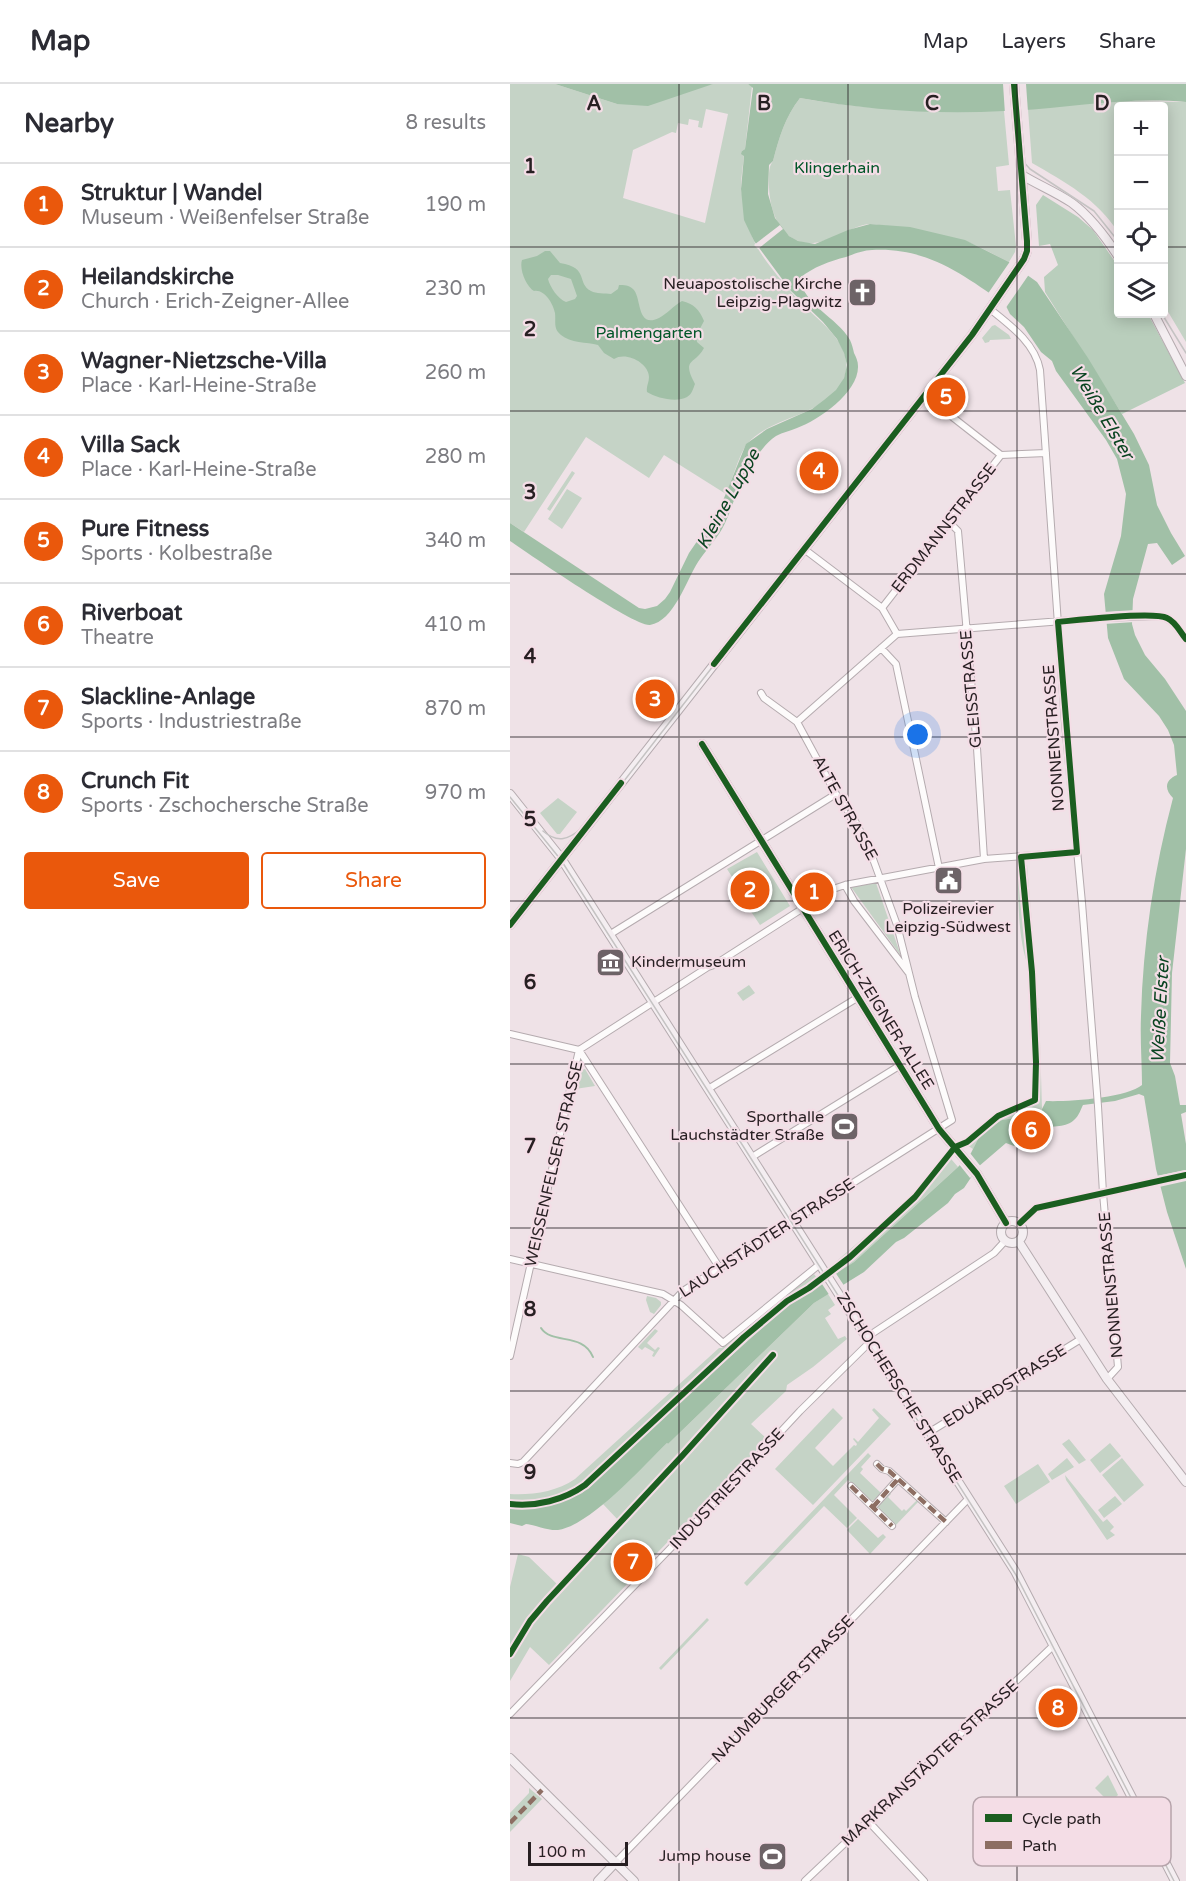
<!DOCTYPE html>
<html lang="en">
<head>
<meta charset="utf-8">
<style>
	body { margin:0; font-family:"Varela Round",sans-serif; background:#f2f2f3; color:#2b2b33 }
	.controls { position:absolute; right:18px; top:18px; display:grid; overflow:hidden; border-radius:6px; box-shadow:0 3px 15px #0003 }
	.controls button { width:54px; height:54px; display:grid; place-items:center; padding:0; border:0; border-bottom:2px solid #e1e1e2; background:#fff; color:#2b2b33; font:30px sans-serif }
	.scale { position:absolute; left:18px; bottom:15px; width:100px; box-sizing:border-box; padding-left:6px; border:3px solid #271f22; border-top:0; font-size:16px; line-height:21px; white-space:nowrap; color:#271f22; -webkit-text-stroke:4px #f4dde6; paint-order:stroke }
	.you { position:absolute; left:408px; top:651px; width:21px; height:21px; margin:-15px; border:4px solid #fff; border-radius:50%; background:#1a73e8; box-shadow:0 0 0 9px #1a73e833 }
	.badge { display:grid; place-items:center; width:39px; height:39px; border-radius:50%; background:#ea580c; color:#fff; font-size:20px; font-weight:700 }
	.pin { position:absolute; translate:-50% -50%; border:3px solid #fff; box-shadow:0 2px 6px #0006 }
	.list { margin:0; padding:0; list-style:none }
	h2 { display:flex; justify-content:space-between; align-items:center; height:78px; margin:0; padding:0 24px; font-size:26px }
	h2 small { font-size:20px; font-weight:400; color:#7c7c81 }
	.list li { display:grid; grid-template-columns:39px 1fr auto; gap:18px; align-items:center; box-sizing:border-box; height:84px; padding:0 24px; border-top:2px solid #e1e1e2 }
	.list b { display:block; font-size:22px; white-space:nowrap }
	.list p { margin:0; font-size:20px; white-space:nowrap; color:#7c7c81 }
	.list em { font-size:20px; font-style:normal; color:#7c7c81 }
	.actions { display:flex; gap:12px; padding:18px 24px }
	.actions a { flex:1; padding:14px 0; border:2px solid #ea580c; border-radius:6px; text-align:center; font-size:21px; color:#ea580c }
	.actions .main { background:#ea580c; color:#fff }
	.icon { flex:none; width:33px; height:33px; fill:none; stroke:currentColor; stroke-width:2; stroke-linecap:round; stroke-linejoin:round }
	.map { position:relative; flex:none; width:676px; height:1797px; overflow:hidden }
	header { display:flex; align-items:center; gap:36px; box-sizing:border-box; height:84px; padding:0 30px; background:#fff; border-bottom:2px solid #e1e1e2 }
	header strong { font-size:28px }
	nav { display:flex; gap:33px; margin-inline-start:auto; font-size:21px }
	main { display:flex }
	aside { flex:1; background:#fff }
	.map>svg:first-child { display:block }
</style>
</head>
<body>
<header>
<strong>Map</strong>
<nav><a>Map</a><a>Layers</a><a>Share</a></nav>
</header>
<main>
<aside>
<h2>Nearby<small>8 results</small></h2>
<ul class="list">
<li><span class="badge">1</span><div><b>Struktur | Wandel</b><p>Museum · Weißenfelser Straße</p></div><em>190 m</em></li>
<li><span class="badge">2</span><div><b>Heilandskirche</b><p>Church · Erich-Zeigner-Allee</p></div><em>230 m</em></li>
<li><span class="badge">3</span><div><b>Wagner-Nietzsche-Villa</b><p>Place · Karl-Heine-Straße</p></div><em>260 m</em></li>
<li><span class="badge">4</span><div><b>Villa Sack</b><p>Place · Karl-Heine-Straße</p></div><em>280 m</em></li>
<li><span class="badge">5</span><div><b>Pure Fitness</b><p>Sports · Kolbestraße</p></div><em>340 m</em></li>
<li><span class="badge">6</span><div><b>Riverboat</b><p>Theatre</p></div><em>410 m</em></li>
<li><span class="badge">7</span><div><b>Slackline-Anlage</b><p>Sports · Industriestraße</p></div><em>870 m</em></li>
<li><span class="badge">8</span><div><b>Crunch Fit</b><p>Sports · Zschochersche Straße</p></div><em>970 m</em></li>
</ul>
<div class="actions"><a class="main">Save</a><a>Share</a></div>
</aside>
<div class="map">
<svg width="676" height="1797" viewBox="0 0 676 1797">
	<rect width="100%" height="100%" fill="#efe2e7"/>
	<path fill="#c5d3c6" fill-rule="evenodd" d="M0 0H45L107 20 203 0H238L242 2 235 65 232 67V70L234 71C233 82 231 93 231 103 232 115 239 146 244 157 250 172 279 206 291 219 310 238 346 262 334 294 318 333 263 330 237 360 230 368 221 399 216 410L154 371 139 394 76 353 14 448 0 439ZM196 25 218 30 195 139 113 114 123 66 162 48 166 49 168 39 178 41 179 35 189 37 188 43 192 44Z
		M290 14C359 27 425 27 494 27L499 81 486 83 488 107 500 106 506 162 505 168 499 178C485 171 472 164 458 158 449 154 366 139 358 140 335 144 311 166 288 157 264 148 258 116 259 94 259 88 259 82 263 77 269 54 275 33 290 14Z
		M604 17 676 18V258L654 221V22H608V148C588 116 555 98 522 79L518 25Z
		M485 241 499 251 501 255 480 256 479 258 475 259 472 254 482 242Z
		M62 387 65 389 40 427 37 425Z
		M57 405 72 414 52 445 38 435Z
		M48 714 67 728 50 750H47L30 729Z
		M247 768 280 822 250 841 238 823 240 822 237 816 233 817 236 815 233 811H230L233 810 230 806H227L229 805 227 801 224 802 226 799 217 785Z
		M507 780 517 781 526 886 525 923 529 924 532 1024 531 1027 512 1030 504 1034 492 1036 478 1044 469 1053 463 1065 452 1058 486 1029 521 1015 523 1010 519 884C507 855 509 812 507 780Z
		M366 799 391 872 341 803Z
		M239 901 245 909 233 917 227 909Z
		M75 985 85 1002 65 1005 71 986Z
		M436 1069 448 1083 344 1178 282 1217 132 1352 72 1409 50 1418 11 1425 0 1423V1410C23 1411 46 1408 65 1395L209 1264H212L304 1190 307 1194 395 1118Z
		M318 1210 325 1221 318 1226 321 1230 315 1234 328 1255 335 1252 337 1255 303 1283 277 1301 276 1307 241 1340 257 1355 39 1581 20 1563 0 1597V1503L8 1470 19 1473 48 1501 109 1437 93 1420 157 1359 158 1360 304 1219Z
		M137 1212 146 1214 151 1218V1221L144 1230 140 1228 136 1216Z
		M145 1245 148 1247 137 1259 145 1266 148 1263 150 1264 144 1273 142 1272 144 1268 135 1263 132 1266 128 1263Z
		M323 1324 333 1334 305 1364 323 1382 344 1361 346 1362 347 1360 343 1355 344 1354 348 1358 369 1334 362 1326 364 1324 381 1340 303 1421 265 1385Z
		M559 1355 576 1376 569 1380 552 1360Z
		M600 1359 611 1372 590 1389 580 1376Z
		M358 1369 361 1372 351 1383 353 1385 350 1389 371 1409 365 1416 360 1417 338 1396 324 1411 347 1434 337 1444 314 1422 237 1502 234 1499Z
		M557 1374 564 1383 542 1396 538 1390Z
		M612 1374 634 1401 614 1418 592 1391Z
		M528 1380 540 1398 506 1420 494 1402Z
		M555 1391 593 1438 597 1435 604 1443 600 1447 605 1451 597 1456 556 1396Z
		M379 1408 381 1410 378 1413 392 1427 394 1425 396 1427 407 1416 408 1418 385 1442 368 1424V1421Z
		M605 1412 612 1420 594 1434 588 1426Z
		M348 1435 368 1454 373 1450 376 1453 360 1470 337 1446Z
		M197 1534 199 1536 151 1586 149 1584Z
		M598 1691 608 1711 600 1719 585 1704Z
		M19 1704 32 1715 0 1748V1729L19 1709Z"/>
	<path fill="#b9cebc" d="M533 111 568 133 583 146 608 182V230H638L675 299 612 330 535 208 534 193 548 181 540 160 529 162 526 121Z"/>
	<path fill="#a1c0a7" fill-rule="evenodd" d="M45 0H203L138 22 107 20Z
		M238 0H676V18C615 12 555 25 494 27 426 31 357 26 290 14 275 33 269 54 263 77L259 81 258 110 265 134 279 152 288 157 305 160 338 146 360 140 400 143 455 156 499 178 527 198 578 274 624 350 639 381 647 421 661 449 675 472 662 481 647 459 638 460 623 515 622 540 625 551 635 571 655 595 676 627V765L662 889 660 979 665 992 670 1021H676V1028L671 1030 676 1060V1185L657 1128 646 1085 634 1012 629 1010 605 1017 573 1021C571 1025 569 1031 566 1034 551 1052 514 1032 508 1060L504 1062 496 1059 468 1083 454 1104 445 1110 438 1119 394 1154 386 1158 354 1188 304 1219 158 1360 157 1359C132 1383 81 1441 48 1446 39 1447 25 1441 16 1440L12 1442 0 1439V1423L11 1425 50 1418 72 1409 132 1352 282 1217 344 1178 448 1083 461 1069 469 1053 478 1044 492 1036 504 1034 512 1030 531 1027 536 1017C556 1018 617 1014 632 1001 632 979 630 955 631 932 633 859 644 785 663 714 654 705 655 696 667 691L664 661 658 646 649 632 614 595 598 554 594 510 611 452 616 410 607 375 596 356 546 287 542 277 531 268 514 243 500 230 496 222 492 218C451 189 415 163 362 166 354 166 344 170 336 173 320 177 303 183 290 194 293 221 327 233 340 256 342 260 343 265 344 269 346 273 348 277 348 282 349 308 309 336 287 344 280 347 273 348 266 352 254 360 245 375 237 387 226 405 222 427 212 445 205 457 195 467 188 478 176 497 164 537 140 541 125 543 19 470 0 457V439L129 524 135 525 147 522 155 515 160 508 179 469 210 424 236 360 257 345 302 325 314 316 326 306 334 294 337 281 334 269 327 255 313 238 281 207 244 157 234 136 231 105 234 72 231 70 232 67 235 65 243 4Z
		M35 167H40L50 179C80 184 66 199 81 207 86 210 95 209 101 210L108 205 109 201C114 201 119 201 123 205 132 213 126 245 149 234 157 230 163 222 172 217 184 220 189 225 194 237L186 252 187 258 194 264C185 281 171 274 185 300 183 305 182 310 177 313 166 319 147 314 137 308 136 302 139 299 139 293 139 279 116 267 104 275L94 269 88 261C77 258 60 259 51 251 43 245 46 238 45 229 43 219 34 205 24 207 16 202 9 185 12 176L27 172ZM41 191H48L61 195 67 212 65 215 56 218C48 215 40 203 38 195Z"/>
	<path fill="#efe2e7" d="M493 0H516L518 28 495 30Z
		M270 141 273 145 248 165 244 161Z
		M501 176 520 189 495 225 477 211Z
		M626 526 625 538 594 540 593 528Z
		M460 1069 472 1084 460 1094 448 1079Z
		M676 1086V1097L649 1103 646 1092Z
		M325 1188 335 1203 320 1212 310 1197Z"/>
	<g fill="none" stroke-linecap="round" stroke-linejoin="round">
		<path stroke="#a1c0a7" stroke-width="2" d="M31 1244C42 1261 73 1248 83 1273"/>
		<defs>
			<path id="street" d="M480 225C500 241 525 259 530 286L555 639 572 819 588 1022 593 1109 608 1283 597 1295
				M427 321 491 371
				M491 371 536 369
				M439 438 448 447 467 664 474 775
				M294 465 372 524 387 550
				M372 524 491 371
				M371 564 386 580 429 784
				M287 638 387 550 590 534 649 532C663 534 667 545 676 555
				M335 801 344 817 398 888
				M99 851 326 710
				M0 950 69 966 209 1183
				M198 1005 347 914
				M242 1073 389 982
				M510 1139 526 1124 676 1091
				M0 1175 153 1210 171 1221 213 1259 310 1180
				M357 1253 484 1169 495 1157
				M0 1272 69 966 198 883 204 881 323 805 335 801 474 775 567 768
				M418 1349 571 1255
				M0 1379 8 1380 13 1378 173 1207 442 1036 405 913 387 841 359 764 345 737 326 710 287 638 254 614 251 609
				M367 1380 372 1385 379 1387 436 1438
				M341 1402 382 1442
				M363 1423 388 1395
				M0 1630 212 1411 290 1327 360 1258
				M358 1737 414 1797
				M106 1778 459 1414
				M295 1797 544 1561"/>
			<path id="secondary" d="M512 91C528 101 546 108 562 119 581 133 595 152 608 172
				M644 230 676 292
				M192 660 429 1045 467 1090 496 1139
				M0 710 51 774 505 1487 665 1797
				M0 841 462 251 514 175 517 167V157L504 0
				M491 1148a11 11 0 1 1 22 0a11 11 0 1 1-22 0Z
				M509 1158 597 1295 676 1398
				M0 1674 124 1797
				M88 1797 106 1778"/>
		</defs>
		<use href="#street" stroke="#b5abaf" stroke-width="8"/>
		<use href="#secondary" stroke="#b5abaf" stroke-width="10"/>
		<use href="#street" stroke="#fdfbfb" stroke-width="6"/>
		<use href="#secondary" stroke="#f4eef1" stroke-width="8"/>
		<path stroke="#c5c3c3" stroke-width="1.5" d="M511 75 520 85 584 127 608 157
			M652 230 676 269
			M0 713 51 776 506 1491 664 1797
			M33 747C48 760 59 755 72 744
			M0 844 207 577 483 227 516 178 519 164 506 0"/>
		<path stroke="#8d6e63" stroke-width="4.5" stroke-dasharray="9 4.5" stroke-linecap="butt" d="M367 1380 372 1385 379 1387 436 1438
			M341 1402 382 1442
			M363 1423 388 1395
			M0 1739 32 1706"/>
		<defs>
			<path id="cycleway" d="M204 580 462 251 514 175 517 167V157L504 0
				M192 660 429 1045 467 1090 496 1139
				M0 841 111 699
				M510 1139 526 1124 676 1091
				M0 1420C26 1423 54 1416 75 1401L234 1253 277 1217 299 1204 340 1173 405 1113 445 1063 457 1058 488 1032 525 1016 526 978 522 888 511 773 567 768 548 538C568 536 643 527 657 534 666 538 670 548 676 555
				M0 1570 20 1537 37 1517 172 1372 263 1271"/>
		</defs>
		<use href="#cycleway" stroke="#f4dde6" stroke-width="10"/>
		<use href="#cycleway" stroke="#1b5e20" stroke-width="6"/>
	</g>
	<path fill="none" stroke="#271f22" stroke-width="1.5" stroke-opacity="0.55" d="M169 0V1797M338 0V1797M507 0V1797M0 163H608M654 163H676M0 327H676M0 490H676M0 653H676M0 817H676M0 980H676M0 1144H676M0 1307H676M0 1470H676M0 1634H676"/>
	<defs>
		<symbol id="church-square" viewBox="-11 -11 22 22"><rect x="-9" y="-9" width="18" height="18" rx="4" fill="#6d6367" stroke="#f4dde6"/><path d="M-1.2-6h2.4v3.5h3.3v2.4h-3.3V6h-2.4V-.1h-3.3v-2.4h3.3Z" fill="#fff"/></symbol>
		<symbol id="civic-square" viewBox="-11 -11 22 22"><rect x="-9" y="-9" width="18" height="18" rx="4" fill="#6d6367" stroke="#f4dde6"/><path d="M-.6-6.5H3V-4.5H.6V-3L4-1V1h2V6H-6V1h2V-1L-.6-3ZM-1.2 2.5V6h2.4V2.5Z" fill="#fff"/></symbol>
		<symbol id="museum-square" viewBox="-11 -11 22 22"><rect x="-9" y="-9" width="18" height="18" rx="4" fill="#6d6367" stroke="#f4dde6"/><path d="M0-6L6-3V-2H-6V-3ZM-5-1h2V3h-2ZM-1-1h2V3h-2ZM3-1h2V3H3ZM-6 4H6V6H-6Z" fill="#fff"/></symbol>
		<symbol id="stadium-square" viewBox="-11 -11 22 22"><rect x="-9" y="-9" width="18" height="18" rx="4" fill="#6d6367" stroke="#f4dde6"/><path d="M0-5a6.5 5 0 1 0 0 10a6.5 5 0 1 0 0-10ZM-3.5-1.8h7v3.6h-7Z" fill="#fff"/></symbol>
	</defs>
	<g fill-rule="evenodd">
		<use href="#church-square" x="336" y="192" width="33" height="33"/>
		<use href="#civic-square" x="422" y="780" width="33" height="33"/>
		<use href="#museum-square" x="84" y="862" width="33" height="33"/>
		<use href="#stadium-square" x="318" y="1026" width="33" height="33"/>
		<use href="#stadium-square" x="246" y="1756" width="33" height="33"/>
	</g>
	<g text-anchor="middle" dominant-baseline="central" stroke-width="4.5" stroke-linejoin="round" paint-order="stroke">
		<g font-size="16" fill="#015628" stroke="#f4dde6">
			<text x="327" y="84">Klingerhain</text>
			<text x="139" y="249">Palmengarten</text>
		</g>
		<g font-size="16" fill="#271f22" stroke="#f4dde6" text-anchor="end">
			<text x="332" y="200">Neuapostolische Kirche<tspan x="332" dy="18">Leipzig-Plagwitz</tspan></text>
			<text x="438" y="825" text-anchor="middle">Polizeirevier<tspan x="438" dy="18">Leipzig-Südwest</tspan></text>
			<text x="121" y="878" text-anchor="start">Kindermuseum</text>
			<text x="314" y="1033">Sporthalle<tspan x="314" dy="18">Lauchstädter Straße</tspan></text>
			<text x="241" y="1772">Jump house</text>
		</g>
		<g font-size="16" fill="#271f22" stroke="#f4dde6">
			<text transform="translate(434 444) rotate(-52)">ERDMANNSTRASSE</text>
			<text transform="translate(461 605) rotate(-95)">GLEISSTRASSE</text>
			<text transform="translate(544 654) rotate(-94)">NONNENSTRASSE</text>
			<text transform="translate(335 724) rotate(61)">ALTE STRASSE</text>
			<text transform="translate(371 926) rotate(58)">ERICH-ZEIGNER-ALLEE</text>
			<text transform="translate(44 1080) rotate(-77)">WEISSENFELSER STRASSE</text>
			<text transform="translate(257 1154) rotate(-33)">LAUCHSTÄDTER STRASSE</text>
			<text transform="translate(601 1201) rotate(-95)">NONNENSTRASSE</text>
			<text transform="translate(495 1302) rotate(-32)">EDUARDSTRASSE</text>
			<text transform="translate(389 1304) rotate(58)">ZSCHOCHERSCHE STRASSE</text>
			<text transform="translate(217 1405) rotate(-47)">INDUSTRIESTRASSE</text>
			<text transform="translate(273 1605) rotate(-46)">NAUMBURGER STRASSE</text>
			<text transform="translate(420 1679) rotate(-43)">MARKRANSTÄDTER STRASSE</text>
		</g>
		<g font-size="18" font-style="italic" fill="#0a4421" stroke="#f4dde6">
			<text transform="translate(592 328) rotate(59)">Weiße Elster</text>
			<text transform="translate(218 415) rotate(-61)">Kleine Luppe</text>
			<text transform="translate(650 926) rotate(-87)">Weiße Elster</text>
		</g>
	</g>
	<rect x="463" y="1713" width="198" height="69" rx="9" fill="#f4dde6" stroke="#b6a4ab" stroke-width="1.5"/>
	<rect x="475" y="1730" width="27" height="8" fill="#1b5e20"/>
	<rect x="475" y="1757" width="27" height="8" fill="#8d6e63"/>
	<g font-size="16" fill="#271f22">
		<text x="512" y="1740">Cycle path</text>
		<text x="512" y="1767">Path</text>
	</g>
	<g font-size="20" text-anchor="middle" font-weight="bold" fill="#271f22" stroke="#f4dde6" stroke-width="4.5" stroke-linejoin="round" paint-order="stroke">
		<text x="84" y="26">A</text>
		<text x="254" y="26">B</text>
		<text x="422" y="26">C</text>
		<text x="592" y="26">D</text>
		<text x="20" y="89">1</text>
		<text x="20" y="252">2</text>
		<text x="20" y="415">3</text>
		<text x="20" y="579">4</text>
		<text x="20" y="742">5</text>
		<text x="20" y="905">6</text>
		<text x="20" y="1069">7</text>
		<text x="20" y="1232">8</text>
		<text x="20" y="1395">9</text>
	</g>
</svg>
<div class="controls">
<button>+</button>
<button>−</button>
<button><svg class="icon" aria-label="locate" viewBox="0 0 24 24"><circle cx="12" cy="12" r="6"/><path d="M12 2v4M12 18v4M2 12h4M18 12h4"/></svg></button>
<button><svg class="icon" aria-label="layers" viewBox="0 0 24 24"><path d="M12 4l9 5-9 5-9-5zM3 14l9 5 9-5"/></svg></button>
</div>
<div class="scale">100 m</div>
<div class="you"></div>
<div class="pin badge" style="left:304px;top:808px">1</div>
<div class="pin badge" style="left:240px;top:806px">2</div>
<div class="pin badge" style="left:145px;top:615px">3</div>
<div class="pin badge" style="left:309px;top:387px">4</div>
<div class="pin badge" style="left:436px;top:313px">5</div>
<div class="pin badge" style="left:521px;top:1046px">6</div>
<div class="pin badge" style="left:123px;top:1478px">7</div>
<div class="pin badge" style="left:548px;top:1624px">8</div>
</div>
</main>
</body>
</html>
